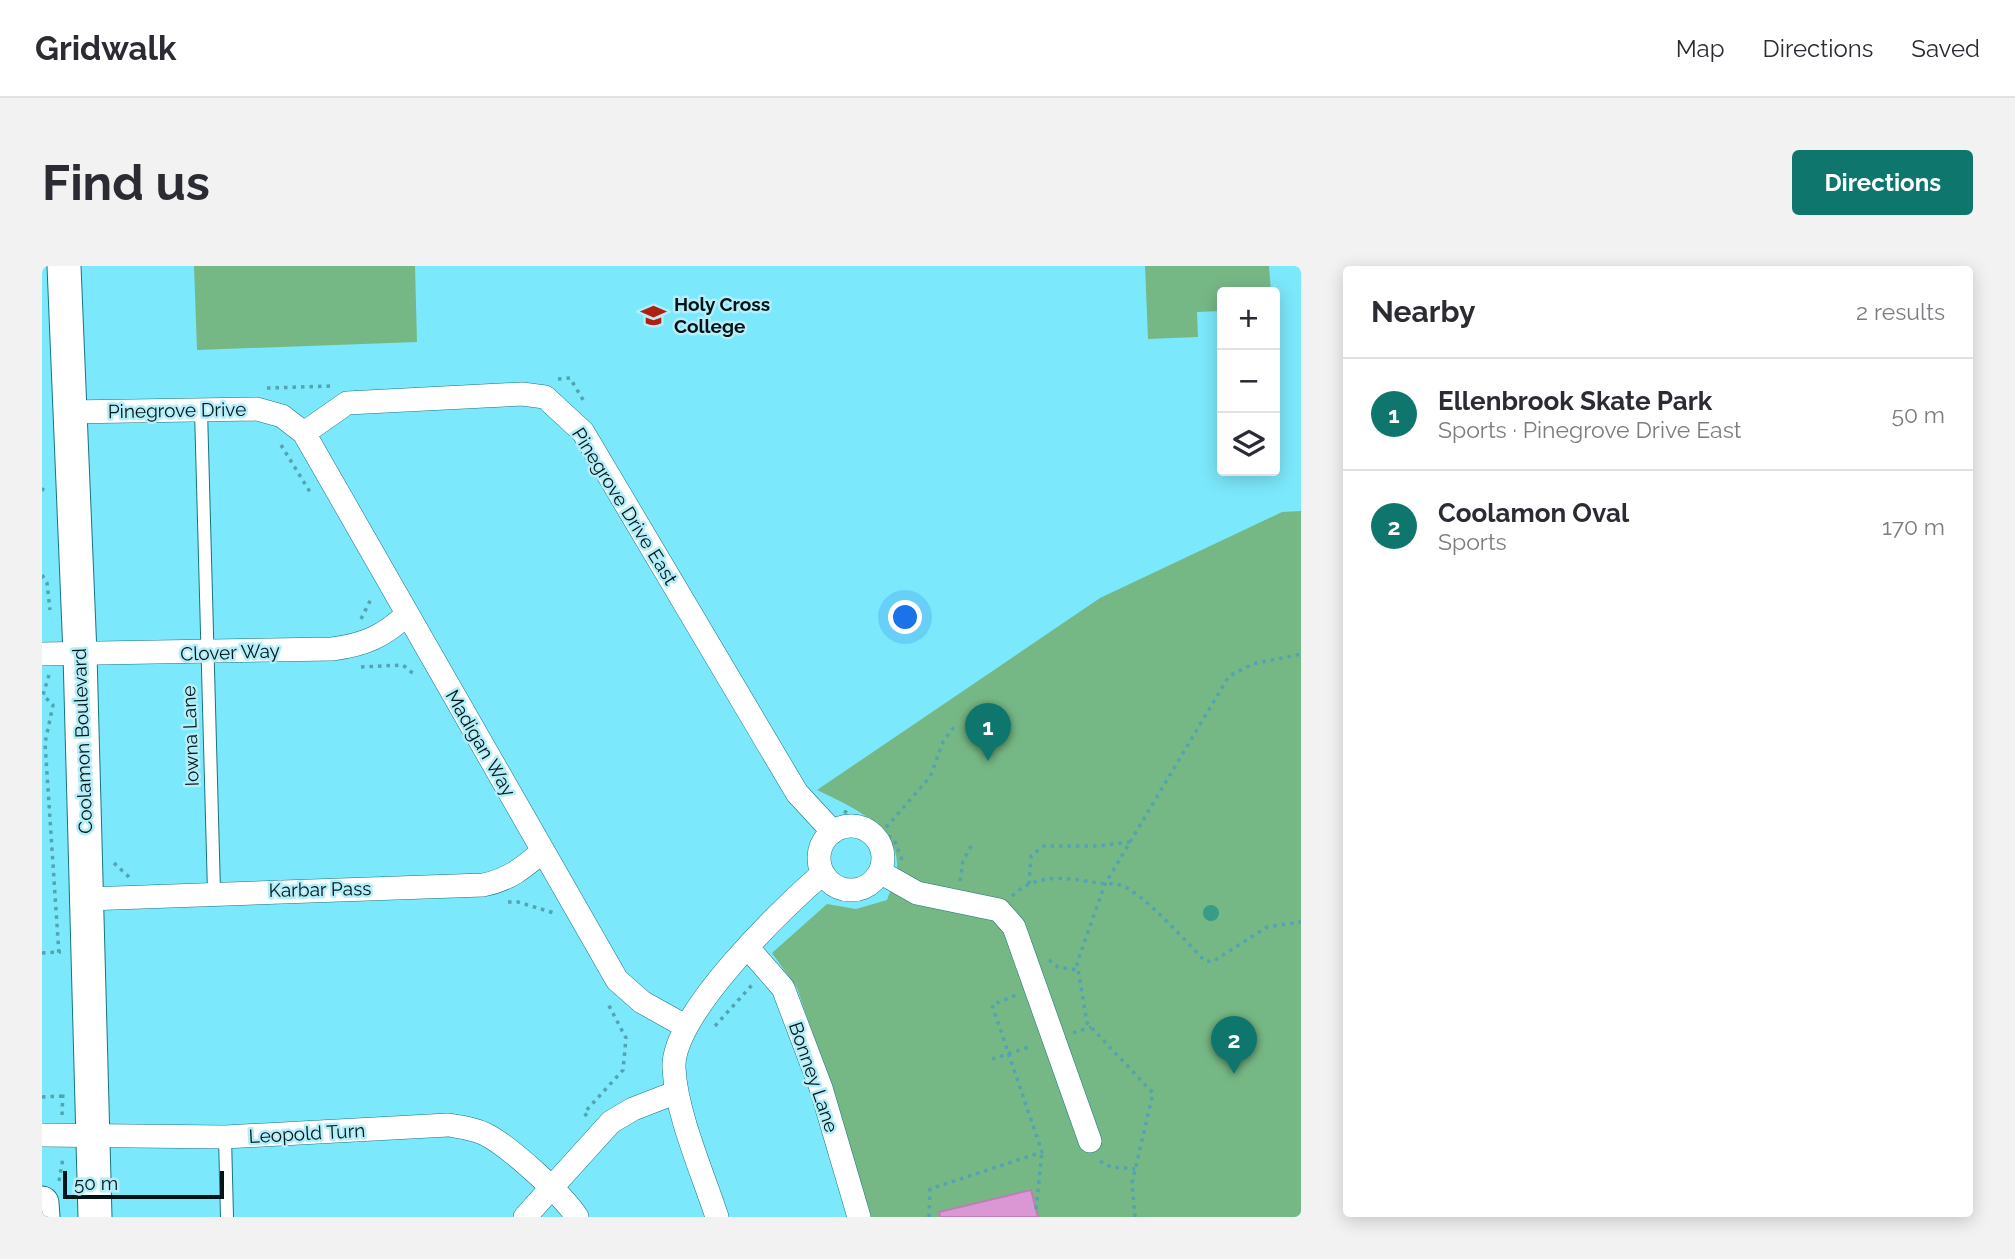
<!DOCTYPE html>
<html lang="en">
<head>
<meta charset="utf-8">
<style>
	body { margin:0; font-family:Raleway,sans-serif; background:#f2f2f3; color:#2b2b33 }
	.controls { position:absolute; right:21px; top:21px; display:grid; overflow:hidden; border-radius:7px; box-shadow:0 4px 18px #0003 }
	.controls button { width:63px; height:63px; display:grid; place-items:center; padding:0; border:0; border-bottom:2px solid #e1e1e2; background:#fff; color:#2b2b33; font:35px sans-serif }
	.scale { position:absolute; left:21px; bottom:18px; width:161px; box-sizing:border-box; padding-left:7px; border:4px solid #001418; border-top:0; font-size:19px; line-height:24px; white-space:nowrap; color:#001418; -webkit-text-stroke:5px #b3eef9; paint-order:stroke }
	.you { position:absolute; left:864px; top:352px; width:24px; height:24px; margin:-18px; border:5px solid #fff; border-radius:50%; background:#1a73e8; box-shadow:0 0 0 10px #1a73e833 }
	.badge { display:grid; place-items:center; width:46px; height:46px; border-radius:50%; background:#0f766e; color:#fff; font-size:23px; font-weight:700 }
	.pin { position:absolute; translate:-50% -58px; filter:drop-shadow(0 2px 4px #0008) }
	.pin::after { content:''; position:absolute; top:37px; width:24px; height:21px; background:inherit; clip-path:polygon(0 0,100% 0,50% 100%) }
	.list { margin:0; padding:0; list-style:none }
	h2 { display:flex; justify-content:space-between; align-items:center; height:91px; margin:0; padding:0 28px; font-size:30px }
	h2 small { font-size:23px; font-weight:400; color:#7c7c81 }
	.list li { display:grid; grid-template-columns:46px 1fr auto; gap:21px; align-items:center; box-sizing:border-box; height:112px; padding:0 28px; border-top:2px solid #e1e1e2 }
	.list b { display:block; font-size:26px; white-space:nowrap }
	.list p { margin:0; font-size:23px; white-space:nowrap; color:#7c7c81 }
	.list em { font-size:23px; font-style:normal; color:#7c7c81 }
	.icon { flex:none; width:38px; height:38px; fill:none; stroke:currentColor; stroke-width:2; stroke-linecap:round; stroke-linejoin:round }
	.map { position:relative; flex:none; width:1259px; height:951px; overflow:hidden; border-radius:7px }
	header { display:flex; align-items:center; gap:42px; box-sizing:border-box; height:98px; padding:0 35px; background:#fff; border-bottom:2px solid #e1e1e2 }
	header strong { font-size:33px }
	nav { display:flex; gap:38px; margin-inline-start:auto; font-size:24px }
	.intro { display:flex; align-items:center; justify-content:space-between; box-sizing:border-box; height:168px; padding:0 42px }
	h1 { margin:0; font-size:49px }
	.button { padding:18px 32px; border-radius:7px; background:#0f766e; color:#fff; font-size:24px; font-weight:700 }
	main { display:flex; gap:42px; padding:0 42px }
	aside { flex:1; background:#fff; border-radius:7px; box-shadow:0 4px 18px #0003 }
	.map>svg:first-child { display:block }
</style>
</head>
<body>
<header>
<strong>Gridwalk</strong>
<nav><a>Map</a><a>Directions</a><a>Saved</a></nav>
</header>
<div class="intro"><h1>Find us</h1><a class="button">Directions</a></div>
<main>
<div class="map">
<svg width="1259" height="951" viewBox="0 0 1259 951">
	<rect width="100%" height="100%" fill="#7ce8fb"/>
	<path fill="#76b885" d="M152 0H373L375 76 155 84Z
		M1103 0H1227L1229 26H1180V54V45L1155 46 1156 71 1106 73Z
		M1259 245V951H823L791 828 755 722 730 687 785 638 814 643 845 634C848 625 855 613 855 603 859 561 806 539 775 524L1058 332 1240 246Z"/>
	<path fill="#db97d4" stroke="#bb7fb5" stroke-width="2" d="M989 924 996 951H898L897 946Z"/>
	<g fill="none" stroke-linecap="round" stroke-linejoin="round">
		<defs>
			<path id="lane" d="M159 144 172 626
				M183 871 185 951"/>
			<path id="street" d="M27 146 215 143 240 150 262 167 575 714 600 736 643 760
				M262 167 305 137 480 128 503 131 541 166 755 527 791 566
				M0 388 290 383C322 379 343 370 365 348
				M777 592a32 32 0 1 1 64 0a32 32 0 1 1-64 0Z
				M838 606 875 627 957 644 972 661 1048 875
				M45 633 441 619C467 614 481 602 501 585
				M707 683 741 722 779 822 817 951
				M0 869 183 871 406 859C419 861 431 862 443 868 467 880 521 929 535 951
				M483 951 569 856 591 843 635 826
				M675 951C661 908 634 847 632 802 629 749 741 642 781 607"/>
			<path id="secondary" d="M22 0 38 388 53 951
				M0 937 1 951"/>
		</defs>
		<use href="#lane" stroke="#187482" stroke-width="14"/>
		<use href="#street" stroke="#187482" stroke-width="24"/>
		<use href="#secondary" stroke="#187482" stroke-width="35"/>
		<path stroke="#53a3b1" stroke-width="3.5" stroke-dasharray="3.5 5" stroke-linecap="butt" d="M516 113 528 112 543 137
			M225 122 291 120
			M239 179 268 226
			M0 225 3 218
			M0 309 5 317 8 344
			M319 353 330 331
			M319 401 361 399 374 410
			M7 409 1 429 11 439 3 477 17 689
			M802 545 840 566
			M860 594 852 573 840 566 888 511 901 476 914 458
			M72 597 87 611
			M918 615 921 595 930 578
			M987 618 989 590 1002 580H1056L1088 576
			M970 630C994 606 1027 612 1056 617 1063 618 1071 617 1078 619 1101 626 1144 676 1162 694L1170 696 1225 661 1259 656
			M466 636H476L512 647
			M0 687 19 686
			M1007 694 1016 701 1035 704
			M673 760 710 719
			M1031 767 1049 761
			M950 793 990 780
			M0 831 20 830
			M20 849 21 825
			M545 850 542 847 581 804 584 772 565 736
			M1058 895 1069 901 1093 903
			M17 915 21 892
			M994 943 1000 886
			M887 951 888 923 1000 886 950 739 974 729
			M1093 951 1090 917 1111 827 1045 757 1035 697 1063 618 1187 410 1211 398 1259 388"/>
		<use href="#lane" stroke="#fff" stroke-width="12"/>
		<use href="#street" stroke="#fff" stroke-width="23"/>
		<use href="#secondary" stroke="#fff" stroke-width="33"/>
	</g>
	<circle fill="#389c87" cx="1169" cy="647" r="8"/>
	<defs>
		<symbol id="school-bare" viewBox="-9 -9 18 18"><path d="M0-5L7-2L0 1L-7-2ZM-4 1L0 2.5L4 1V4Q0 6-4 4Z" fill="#af2012" stroke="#b3eef9" stroke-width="2.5" paint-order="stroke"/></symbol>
	</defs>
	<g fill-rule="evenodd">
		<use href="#school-bare" x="594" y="32" width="35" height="35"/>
	</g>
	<g text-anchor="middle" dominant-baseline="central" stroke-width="5" stroke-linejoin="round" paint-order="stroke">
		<g font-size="19" font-weight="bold" fill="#001418" stroke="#b3eef9" text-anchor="start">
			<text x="632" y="38">Holy Cross<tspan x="632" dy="22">College</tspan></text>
		</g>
		<g font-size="19" fill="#001418" stroke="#b3eef9">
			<text transform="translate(135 144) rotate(-1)">Pinegrove Drive</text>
			<text transform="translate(583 240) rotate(58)">Pinegrove Drive East</text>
			<text transform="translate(188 386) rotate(-2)">Clover Way</text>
			<text transform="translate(148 470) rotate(-92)">Iowna Lane</text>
			<text transform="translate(40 475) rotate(-92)">Coolamon Boulevard</text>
			<text transform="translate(439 477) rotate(60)">Madigan Way</text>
			<text transform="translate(278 623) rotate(-1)">Karbar Pass</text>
			<text transform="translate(772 811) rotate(71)">Bonney Lane</text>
			<text transform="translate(265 867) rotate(-3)">Leopold Turn</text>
		</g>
	</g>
</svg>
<div class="controls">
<button>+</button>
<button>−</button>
<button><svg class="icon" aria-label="layers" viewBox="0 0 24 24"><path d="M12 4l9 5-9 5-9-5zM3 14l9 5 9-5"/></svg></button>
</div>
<div class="scale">50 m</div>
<div class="you"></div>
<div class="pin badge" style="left:946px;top:495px">1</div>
<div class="pin badge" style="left:1192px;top:808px">2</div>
</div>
<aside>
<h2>Nearby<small>2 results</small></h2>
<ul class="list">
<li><span class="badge">1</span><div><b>Ellenbrook Skate Park</b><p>Sports · Pinegrove Drive East</p></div><em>50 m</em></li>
<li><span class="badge">2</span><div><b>Coolamon Oval</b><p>Sports</p></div><em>170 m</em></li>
</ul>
</aside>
</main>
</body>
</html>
